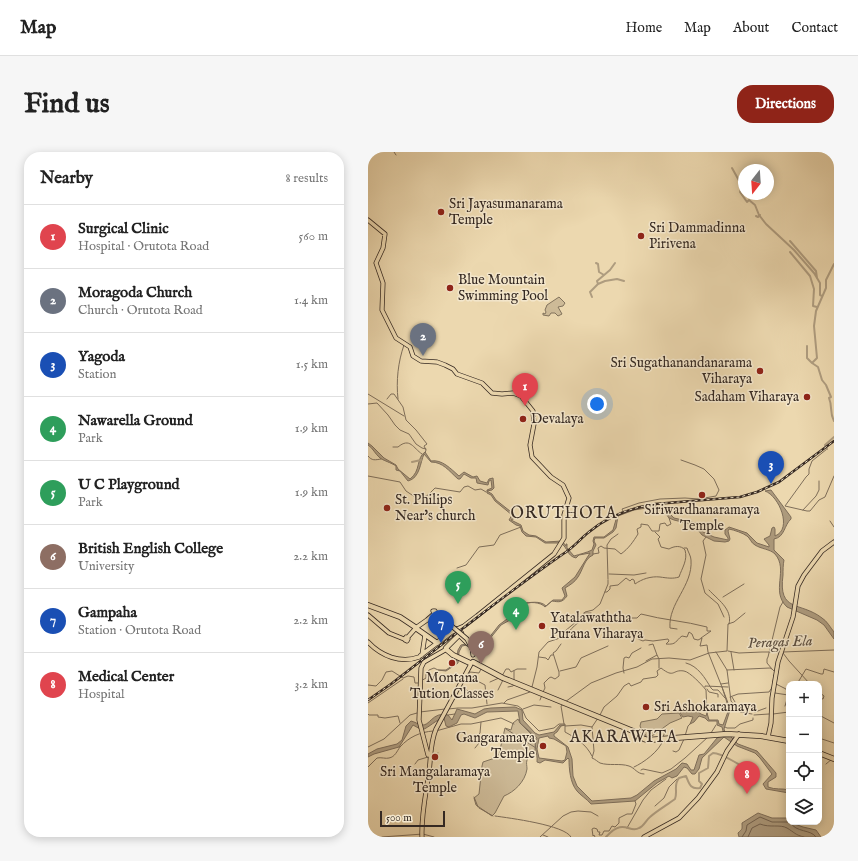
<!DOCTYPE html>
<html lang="en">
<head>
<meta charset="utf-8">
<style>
	body { margin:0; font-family:"IM FELL English",serif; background:#f6f6f6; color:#222 }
	.controls { position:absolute; right:12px; bottom:12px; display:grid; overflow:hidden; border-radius:8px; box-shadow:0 2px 10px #0003 }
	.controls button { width:36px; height:36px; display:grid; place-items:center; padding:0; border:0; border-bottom:1px solid #e0e0e0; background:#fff; color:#222; font:20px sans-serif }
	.compass { position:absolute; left:370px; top:12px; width:36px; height:36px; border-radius:50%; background:#fff; box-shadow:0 2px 10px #0003; rotate:197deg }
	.scale { position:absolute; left:12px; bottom:10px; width:65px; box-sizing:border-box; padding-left:4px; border:2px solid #352922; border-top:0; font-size:11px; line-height:14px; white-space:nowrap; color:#352922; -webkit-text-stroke:3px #f3e6cb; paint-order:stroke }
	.you { position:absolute; left:229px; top:252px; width:14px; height:14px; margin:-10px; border:3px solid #fff; border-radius:50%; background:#1a73e8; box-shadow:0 0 0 6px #1a73e833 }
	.badge { display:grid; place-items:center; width:26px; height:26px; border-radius:50%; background:#8f2418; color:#fff; font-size:13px; font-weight:700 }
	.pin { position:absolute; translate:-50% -33px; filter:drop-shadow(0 1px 2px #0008) }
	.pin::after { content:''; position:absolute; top:21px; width:14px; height:12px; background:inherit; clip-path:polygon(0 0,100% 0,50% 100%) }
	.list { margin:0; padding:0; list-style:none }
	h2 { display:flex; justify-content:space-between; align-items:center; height:52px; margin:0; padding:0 16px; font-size:17px }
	h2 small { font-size:13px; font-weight:400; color:#767676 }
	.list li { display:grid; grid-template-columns:26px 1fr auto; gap:12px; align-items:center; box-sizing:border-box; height:64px; padding:0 16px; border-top:1px solid #e0e0e0 }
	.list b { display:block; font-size:15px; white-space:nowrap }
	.list p { margin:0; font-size:13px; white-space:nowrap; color:#767676 }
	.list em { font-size:13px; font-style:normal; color:#767676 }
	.icon { flex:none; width:22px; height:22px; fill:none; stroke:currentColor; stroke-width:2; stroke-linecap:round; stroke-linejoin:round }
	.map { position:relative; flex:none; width:466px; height:685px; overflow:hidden; border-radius:16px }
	header { display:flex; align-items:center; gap:24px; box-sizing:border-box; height:56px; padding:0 20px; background:#fff; border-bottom:1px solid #e0e0e0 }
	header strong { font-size:19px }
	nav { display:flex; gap:22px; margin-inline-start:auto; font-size:14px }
	.intro { display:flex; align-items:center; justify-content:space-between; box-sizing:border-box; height:96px; padding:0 24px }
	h1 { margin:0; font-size:28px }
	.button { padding:10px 18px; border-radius:16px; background:#8f2418; color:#fff; font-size:14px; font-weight:700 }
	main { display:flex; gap:24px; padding:0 24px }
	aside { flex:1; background:#fff; border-radius:16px; box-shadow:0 2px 10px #0003 }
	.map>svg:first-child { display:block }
</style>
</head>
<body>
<header>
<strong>Map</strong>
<nav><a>Home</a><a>Map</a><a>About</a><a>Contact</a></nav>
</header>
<div class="intro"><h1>Find us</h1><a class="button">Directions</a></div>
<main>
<aside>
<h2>Nearby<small>8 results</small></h2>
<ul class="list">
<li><span class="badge" style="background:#e0444e">1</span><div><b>Surgical Clinic</b><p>Hospital · Orutota Road</p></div><em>560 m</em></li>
<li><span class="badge" style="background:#6b7280">2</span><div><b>Moragoda Church</b><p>Church · Orutota Road</p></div><em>1.4 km</em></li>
<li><span class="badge" style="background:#1a4fb4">3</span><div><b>Yagoda</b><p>Station</p></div><em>1.5 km</em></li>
<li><span class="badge" style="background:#2e9e5b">4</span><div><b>Nawarella Ground</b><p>Park</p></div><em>1.9 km</em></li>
<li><span class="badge" style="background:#2e9e5b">5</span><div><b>U C Playground</b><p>Park</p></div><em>1.9 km</em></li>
<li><span class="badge" style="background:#8d6e63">6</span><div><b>British English College</b><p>University</p></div><em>2.2 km</em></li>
<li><span class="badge" style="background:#1a4fb4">7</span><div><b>Gampaha</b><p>Station · Orutota Road</p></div><em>2.2 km</em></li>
<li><span class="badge" style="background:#e0444e">8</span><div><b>Medical Center</b><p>Hospital</p></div><em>3.2 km</em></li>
</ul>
</aside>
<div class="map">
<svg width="466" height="685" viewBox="0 0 466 685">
	<rect width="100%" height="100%" fill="#ecd8af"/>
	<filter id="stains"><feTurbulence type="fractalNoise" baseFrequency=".005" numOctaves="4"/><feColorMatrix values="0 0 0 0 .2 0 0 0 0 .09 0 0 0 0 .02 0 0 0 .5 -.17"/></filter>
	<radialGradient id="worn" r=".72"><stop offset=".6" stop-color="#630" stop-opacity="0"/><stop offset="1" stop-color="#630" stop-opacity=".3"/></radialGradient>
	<path fill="#cdba97" stroke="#81725c" d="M191 145 197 151 195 154 190 155 194 162 190 164 187 161H183L181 164 175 163V161L177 162 178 160 177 158 179 153Z
		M311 561 314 566 302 571 284 584H281L280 586 277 585 278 583 275 581 272 574 273 570 289 567 294 562Z
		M150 567 152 571 167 586C167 590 168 598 166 601 164 604 161 605 159 608 158 611 159 614 159 617 157 630 146 640 136 644L127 661 124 664 108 653 106 646 111 642 114 614 115 610 127 606 131 602 137 576 143 578 145 571Z"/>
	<path fill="#ae9c7f" stroke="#7e6e5a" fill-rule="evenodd" d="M0 291 4 294 16 306 28 313 30 317 42 327C53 319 48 306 57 300L63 309C74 307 83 317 91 324L96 320 105 325 109 324 112 329 119 331 121 327 125 326 126 336 124 338 119 339 124 342 128 348 147 363V366L143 368 153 373 155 379 161 383 168 384 178 390 194 389 198 394V392H199V396L206 404C212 402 218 401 224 398L226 392 225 389 226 385H236L245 378 249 364 266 357 285 353 297 357 306 366 328 371 335 380 346 385 360 388V386L357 382V378L361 375 379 381 389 391 401 395V393L396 387 402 384 404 376 406 375 407 377V384C425 377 411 344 397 339L403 338 423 365V367C416 373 417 385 406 387V398L416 408C415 413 415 418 415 423 410 461 432 449 454 466 459 469 462 475 466 480V487L456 473 449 468 419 455C402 439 421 418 407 402 402 397 393 397 387 393 383 391 382 386 379 384 375 381 366 378 361 377L360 379 362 387 361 389 357 390 346 389 334 383 326 373 306 368 301 366 296 359 288 357 284 355 266 358 250 364 248 376 245 380 236 386H227L226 389 228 393 225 399V403C216 407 215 418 210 425 207 430 202 433 197 436L199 444C194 451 191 450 184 449L177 455C173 450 160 449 155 453 152 456 152 459 151 463L133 473 120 489 94 494 91 500 90 511 78 519 70 518H78L88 511 90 498 93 493 120 487 131 473 139 467 150 462 152 455 155 451C162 451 172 448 178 454L185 448H194L197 444 194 436 207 425 222 401 211 403 208 406C199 404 200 396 193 391H177L168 385 158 384 154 380 152 374 148 373 141 368 144 363 127 349 123 343 119 341V338L124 336 123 328 121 329 120 333 109 331 108 326H103L96 322 92 327H90C81 319 75 310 63 310L56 302C52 311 52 326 40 329L32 319 28 318V314C24 311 14 308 12 306 7 302 5 296 0 293Z
		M354 535 360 551 363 555 356 577 358 583 362 584 370 592 389 599 408 621V625L400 630V635C407 638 414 636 421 638V641L398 637 395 632 404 622 392 606 387 601 369 594 356 585 334 606 331 617 327 622H324L319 616 316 615 309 624 304 626 301 624 289 631 267 649 223 652C219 647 212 643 209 639 202 631 201 616 201 607L200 606 195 611 177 608 172 611 169 610C170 601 165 595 169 586L152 571 150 559 119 560 107 566 96 562 93 563 89 571 81 575 78 574 76 566C67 568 62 575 54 578L45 573 31 595 6 602 0 605V602L9 597 29 592 34 588 38 574 43 569C47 570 50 572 53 573 62 575 64 559 80 563L84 568 89 557 107 562 116 557 123 556 147 555 154 558 155 568 167 581 171 583 186 580 192 573H197L193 574 189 580 186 582V584L200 595 204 607 205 624 209 634 224 649 263 646 269 643 286 629 308 617 314 611 319 612 323 618H326L331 603 336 602 349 586 356 583 354 575 349 573V569H340L337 566 331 564 326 570 322 572 325 565 320 564 315 565 312 561 315 556 326 557 333 562 338 564 339 561 341 568H350L351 572 355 573 361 557ZM180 584 181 586 186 587 198 594 199 600 197 608 194 609 171 606 169 597 171 586Z
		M390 661 404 666H420L421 670 435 675 448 678 453 685H371L370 681C375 676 374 678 374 671Z"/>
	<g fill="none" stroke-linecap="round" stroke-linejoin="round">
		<path stroke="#726250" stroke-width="1" d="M374 685 378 679 379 673 392 665 404 670H422C428 681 443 677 448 685
			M380 685 384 676 392 672C402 676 412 672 419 676 426 680 427 683 436 685"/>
		<path stroke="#7e6e5a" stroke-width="1" d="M26 0 28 3
			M0 242 36 264
			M19 247 23 242H26L35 255 38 268 48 278 59 292 56 294 58 298 57 301
			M30 247C28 229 30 210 36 193
			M0 252 9 251 20 263 27 273 32 278 41 282 48 292 54 296 58 297
			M25 295H30C42 285 45 296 54 302
			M459 297 444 309 441 317V322L438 325 417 354 439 359H442L451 348 457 345 466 324
			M0 304C4 309 7 308 13 307
			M0 324 32 330 38 339 50 347 60 343 67 336 92 340 96 335 100 334 107 338 113 337 118 340
			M435 358 448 344 451 338V329
			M256 361 254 357 271 351 292 347 317 346 331 347 348 344 351 338 346 327 336 317 327 313 313 308
			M462 369 466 375
			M338 385 335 389 338 403 333 427 337 441 350 452 356 465
			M225 402 231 401 230 396 233 394 236 396 247 397 253 402C261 396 265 390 270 382L269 377 273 375V372L280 373 284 379H291L292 372 297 371 299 374 303 372 301 366
			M89 416 98 413 111 395 126 393 132 383 153 375
			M241 422 266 423 278 421
			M240 427 239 393 243 387 250 382
			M341 438C349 447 365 457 361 472
			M237 440H239L242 437V434L250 433 258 426 262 429 264 427 266 428 267 432C274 427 283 424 292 425 299 426 305 427 311 425 314 416 320 408 317 398 313 393 306 394 301 397L293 395 290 387 292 385 287 380
			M355 445 376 432
			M216 461H223
			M241 463 251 464 260 468 263 466
			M264 466H269L273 462C295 468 317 469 339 475V479H343L333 486
			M309 477 302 476C300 451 325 434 323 408 323 404 320 400 319 396H316
			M193 485C202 482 205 471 216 468
			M270 487 275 489 277 488 285 489 300 487 301 489 298 492C309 493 307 489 314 484L319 485 321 480 324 482 326 487 330 488 334 486 332 494 339 493 340 500 354 535
			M281 493 285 492 289 503
			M360 499 371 501 394 500H412
			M348 500 359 518 363 549 372 560 384 562
			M363 500 366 518
			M415 500 466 498
			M415 501 421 509 442 532
			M171 505 178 506 180 508 183 503H185
			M278 509 289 503 291 507V516
			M112 511V499L114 490
			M318 511C330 514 337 526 343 536L345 538H350L357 546
			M113 517 111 521 102 520 100 524 117 533 119 552
			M404 517 399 511V507L400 505 412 455 415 450
			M359 518 402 516 404 517 407 520
			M146 519V529
			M192 519 208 515 213 506 240 494
			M256 521 255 516 256 506 258 505 261 506 264 501 273 496
			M134 524 138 517H141L143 520 149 517H158
			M53 529 58 526V520H60L61 518 66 516 70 518
			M122 530 131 526
			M405 530 406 523
			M353 532 360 531
			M408 532 418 537 420 543
			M429 532 438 517 453 522H455L456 517 466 520
			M0 533 8 534 14 528 18 520 24 519 35 526 40 524 46 525 47 531H51
			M140 535 145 534 146 532
			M164 535 169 515 171 500 180 490 192 486 197 479 209 469 217 460 225 458 232 452 240 432V428
			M337 535V534L360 535
			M93 536 99 538 101 540H111
			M339 537 341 540 350 542V545
			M130 538 135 528
			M175 540 177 536 176 531 181 526 183 525 187 527 191 524V520L185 501 188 499 193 492
			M451 540 456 544 455 547 451 546
			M407 541 420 543
			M362 545 370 542 401 540 405 534
			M364 545 367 550
			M172 548 174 543
			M197 550 223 531 248 521 269 515 284 507 301 506 322 508 341 501 359 499 360 472 366 470 377 461
			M0 551 35 527
			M136 551 139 548 162 540
			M196 552 193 554 196 572
			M417 554 420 544
			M80 557 90 556H104L134 551 150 554 154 557 158 566 171 579 186 576 191 572H197V574L213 573 224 575 230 566
			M155 557 166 553 183 555
			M52 560 77 557
			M387 560 398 556
			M0 562 1 563H10V565L17 566 30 564 32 571
			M405 562 421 560
			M80 563 87 562
			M232 563 236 555 249 544 256 534 261 531 263 534 273 530 275 527 288 525 290 523 289 519 293 516C307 527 304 517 316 519 322 520 334 533 338 538L339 561
			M386 563 401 562
			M451 563 466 571
			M197 574V580C208 586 218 592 224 604
			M224 575 226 599 224 606C227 607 230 610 232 611 241 614 252 611 261 614 267 616 269 622 276 622
			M357 575 359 576H367L372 572 385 568V566
			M138 577 168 596
			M68 579 93 572H103L133 566 146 572
			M343 581 348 573
			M317 584 320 574 322 572
			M295 585 298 577
			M451 586 466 591
			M0 595 16 587 42 563 49 561
			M107 596 111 591 108 586 112 581 113 570
			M305 599 308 600 311 598 316 587
			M63 604 70 601
			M47 612 50 608 60 605
			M458 612 464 607
			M0 615 9 606C13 605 18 607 21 606 27 605 29 599 32 595 41 585 52 580 65 579
			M266 615C275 611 292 599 295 588
			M273 618 275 617 294 621 303 617 317 606 340 585
			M106 645 110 655
			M287 654 296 646 301 635 309 627
			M111 656 125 664
			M127 664C141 666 197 673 203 685
			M259 676 275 648 283 638 298 627
			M175 683 180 685
			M0 685H2
			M14 685 55 682 66 685
			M172 685 195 664 203 660 210 659 223 660 230 664
			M227 685 226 683 225 684 224 677 226 676 229 677 230 680H232L231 683H234L236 679H241L244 674 247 675 251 671V666L259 662H264L268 652 267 649"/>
		<path stroke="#ae9c7f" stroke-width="2" d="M364 16 374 34 372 40 379 50 381 48 387 53 391 63 398 72 426 98 446 121 452 131V143L454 144
			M388 64 390 65 392 63
			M422 89 448 119 449 126
			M422 100 442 124 446 137 445 154 449 155
			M228 111 230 112 231 120 236 123
			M466 112 458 128V136L448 159 446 174 449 206 444 211 450 215 454 228 458 233 463 245 461 246C465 256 461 259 466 269
			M230 132 229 129 242 118 247 111
			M224 145 222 140 230 132 237 129 249 127 256 129
			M439 194V206L444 211
			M459 297 457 293 466 285
			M44 310 53 308
			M238 685C256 665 261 682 271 676 276 674 278 668 282 665 290 658 299 653 307 647 310 639 305 633 311 626L318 624C321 631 322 638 332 636L334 632 331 629V621L340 616 341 604 345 601C353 601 379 616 383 622 385 624 385 629 386 631"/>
		<defs>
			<path id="primary" d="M0 68 17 82 15 96 8 111 15 131 14 158 28 186 42 195 45 204 53 209 69 210 77 213 85 217 89 222 114 231 124 241 134 242 145 241 153 244 165 259 166 272 162 293 164 305 183 325 195 333 201 346 196 363V386L186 402 109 464 96 474 89 477
				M67 459 68 461H66L65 459Z
				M0 463 21 481 36 487
				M49 475 59 468 67 461 78 470
				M91 483 100 492
				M38 485 40 487 39 489 37 488Z
				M39 486 47 477
				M0 490C13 504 33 512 51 505
				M104 494 105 503
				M54 503 57 483
				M52 504 69 491
				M400 585 403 571 404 546 410 510 425 465 430 434 436 423 454 399 466 390
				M60 603 51 568 53 516 56 510 77 498
				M54 685C53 663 58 642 61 620 63 605 62 591 68 577L103 512
				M276 685 311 666 330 646 349 620 359 599 371 582"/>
			<path id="highway" d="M0 453 32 465 47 475
				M49 477 69 491 83 480 89 477 93 481 78 496
				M79 498 85 503 102 511
				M105 510 135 526 265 579 276 587 280 588 359 582 393 584 421 589
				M451 601 466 607"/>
		</defs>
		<use href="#primary" stroke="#352922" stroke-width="5"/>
		<use href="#highway" stroke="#352922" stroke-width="6"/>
		<use href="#primary" stroke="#ecd8af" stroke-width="3.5"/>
		<use href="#highway" stroke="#ecd8af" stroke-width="4.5"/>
		<defs>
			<path id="rail" d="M0 548 23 532C80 488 136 443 195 402 205 396 212 387 221 380 240 364 262 356 287 352L372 345 389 340 411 330 466 289"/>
		</defs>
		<use href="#rail" stroke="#352922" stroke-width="2.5"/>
		<use href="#rail" stroke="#f3e6cb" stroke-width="1" stroke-dasharray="3" stroke-linecap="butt"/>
		<defs>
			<path id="primary-bridge" d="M79 470 99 487 104 497"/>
		</defs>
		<use href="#primary-bridge" stroke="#352922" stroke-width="5" stroke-linecap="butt"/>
		<use href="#primary-bridge" stroke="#ecd8af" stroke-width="3.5"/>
	</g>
	<g fill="#8f2418" stroke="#f3e6cb" stroke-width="1.5">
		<circle cx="73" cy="60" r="4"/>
		<circle cx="273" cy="84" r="4"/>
		<circle cx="82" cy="136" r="4"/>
		<circle cx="392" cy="219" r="4"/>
		<circle cx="439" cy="245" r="4"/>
		<circle cx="155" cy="267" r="4"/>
		<circle cx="334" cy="343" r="4"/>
		<circle cx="19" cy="356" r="4"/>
		<circle cx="174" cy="474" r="4"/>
		<circle cx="84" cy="511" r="4"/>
		<circle cx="278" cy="555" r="4"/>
		<circle cx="175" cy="594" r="4"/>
		<circle cx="67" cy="605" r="4"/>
	</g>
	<g text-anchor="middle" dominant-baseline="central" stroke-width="3" stroke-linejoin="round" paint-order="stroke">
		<g font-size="14" fill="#352922" stroke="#f3e6cb" text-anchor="start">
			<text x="81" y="52">Sri Jayasumanarama<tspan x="81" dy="16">Temple</tspan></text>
			<text x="281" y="76">Sri Dammadinna<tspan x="281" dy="16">Pirivena</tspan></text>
			<text x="90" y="128">Blue Mountain<tspan x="90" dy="16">Swimming Pool</tspan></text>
			<text x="384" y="211" text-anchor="end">Sri Sugathanandanarama<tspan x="384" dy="16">Viharaya</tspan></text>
			<text x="431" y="245" text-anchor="end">Sadaham Viharaya</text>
			<text x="163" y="267">Devalaya</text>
			<text x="27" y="348">St. Philips<tspan x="27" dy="16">Near's church</tspan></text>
			<text x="334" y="358" text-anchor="middle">Siriwardhanaramaya<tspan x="334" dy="16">Temple</tspan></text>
			<text x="182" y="466">Yatalawaththa<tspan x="182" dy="16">Purana Viharaya</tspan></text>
			<text x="84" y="526" text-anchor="middle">Montana<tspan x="84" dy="16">Tution Classes</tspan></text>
			<text x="286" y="555">Sri Ashokaramaya</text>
			<text x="167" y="586" text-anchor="end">Gangaramaya<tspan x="167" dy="16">Temple</tspan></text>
			<text x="67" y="620" text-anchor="middle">Sri Mangalaramaya<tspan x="67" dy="16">Temple</tspan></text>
		</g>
		<g font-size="15" font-style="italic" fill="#594c3e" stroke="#f3e6cb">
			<text transform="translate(412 490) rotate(-2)">Peragas Ela</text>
		</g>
		<g font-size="16" letter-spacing="1" fill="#352922" stroke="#f3e6cb">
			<text x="196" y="362">ORUTHOTA</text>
			<text x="256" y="586">AKARAWITA</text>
		</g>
	</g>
	<rect width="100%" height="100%" filter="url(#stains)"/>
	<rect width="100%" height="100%" fill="url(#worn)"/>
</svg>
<div class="controls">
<button>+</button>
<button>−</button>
<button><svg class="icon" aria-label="locate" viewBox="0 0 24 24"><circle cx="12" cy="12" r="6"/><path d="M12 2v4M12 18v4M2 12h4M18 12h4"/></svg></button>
<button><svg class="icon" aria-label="layers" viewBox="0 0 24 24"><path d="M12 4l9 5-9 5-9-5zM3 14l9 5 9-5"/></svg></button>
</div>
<svg class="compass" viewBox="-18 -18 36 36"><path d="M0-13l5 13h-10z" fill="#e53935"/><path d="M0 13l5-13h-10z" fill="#767676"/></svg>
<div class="scale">500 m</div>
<div class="you"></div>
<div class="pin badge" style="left:157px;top:254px;background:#e0444e">1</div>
<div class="pin badge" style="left:55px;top:204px;background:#6b7280">2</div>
<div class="pin badge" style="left:403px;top:332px;background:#1a4fb4">3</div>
<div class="pin badge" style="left:148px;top:478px;background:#2e9e5b">4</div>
<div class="pin badge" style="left:90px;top:452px;background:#2e9e5b">5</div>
<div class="pin badge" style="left:113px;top:512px;background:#8d6e63">6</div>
<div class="pin badge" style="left:73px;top:491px;background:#1a4fb4">7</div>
<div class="pin badge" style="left:379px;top:642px;background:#e0444e">8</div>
</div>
</main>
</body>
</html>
